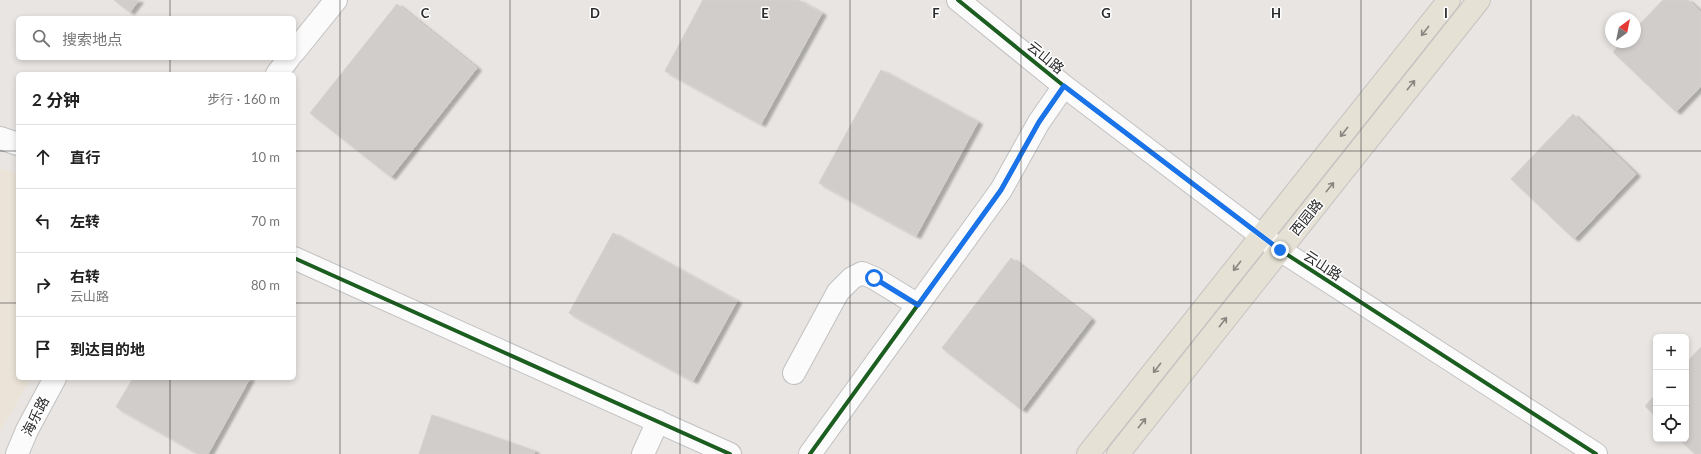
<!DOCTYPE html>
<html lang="zh">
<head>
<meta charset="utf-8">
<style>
	body { margin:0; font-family:Lato,"Noto Sans SC",sans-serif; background:#f6f6f6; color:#222 }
	.controls { position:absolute; right:12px; bottom:12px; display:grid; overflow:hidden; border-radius:6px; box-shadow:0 2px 6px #0003 }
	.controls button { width:36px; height:36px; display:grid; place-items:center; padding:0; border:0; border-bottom:1px solid #e0e0e0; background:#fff; color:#222; font:20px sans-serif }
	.compass { position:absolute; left:1605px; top:12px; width:36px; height:36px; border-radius:50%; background:#fff; box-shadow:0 2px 6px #0003; rotate:33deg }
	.stop { position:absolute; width:12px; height:12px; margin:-9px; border:3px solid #1a73e8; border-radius:50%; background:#fff }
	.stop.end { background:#1a73e8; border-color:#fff; box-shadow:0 1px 4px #0008 }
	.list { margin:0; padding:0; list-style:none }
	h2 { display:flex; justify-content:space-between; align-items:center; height:52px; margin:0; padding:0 16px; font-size:17px }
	h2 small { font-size:13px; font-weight:400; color:#767676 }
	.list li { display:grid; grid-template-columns:26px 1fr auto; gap:12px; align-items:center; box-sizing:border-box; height:64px; padding:0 16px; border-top:1px solid #e0e0e0 }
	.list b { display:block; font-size:15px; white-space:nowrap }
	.list p { margin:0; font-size:13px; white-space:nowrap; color:#767676 }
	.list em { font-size:13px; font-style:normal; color:#767676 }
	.icon { flex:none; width:22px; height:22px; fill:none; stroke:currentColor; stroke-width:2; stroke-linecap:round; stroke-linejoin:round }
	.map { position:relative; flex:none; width:1701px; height:454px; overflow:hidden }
	.search { position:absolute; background:#fff; box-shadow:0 2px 6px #0003; left:16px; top:16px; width:280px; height:44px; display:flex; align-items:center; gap:10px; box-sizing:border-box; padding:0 14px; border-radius:6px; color:#767676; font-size:15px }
	.panel { position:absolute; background:#fff; box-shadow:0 2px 6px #0003; left:16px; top:72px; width:280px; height:308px; border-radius:6px }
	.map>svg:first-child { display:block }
</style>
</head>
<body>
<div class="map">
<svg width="1701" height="454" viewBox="0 0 1701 454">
	<defs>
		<filter id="shadow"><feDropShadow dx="4.5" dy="2.5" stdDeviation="1" flood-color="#0004"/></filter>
	</defs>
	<rect width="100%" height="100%" fill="#e8e5e2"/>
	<path fill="#ebe3d7" d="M0 168 18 174V378H31L0 432Z"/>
	<path fill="#d0cdcb" stroke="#d3d1cd" filter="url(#shadow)" d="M114 0H139L130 12Z
		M703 0H798L822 13 761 124 665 71Z
		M1663 0H1688L1701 12V86L1676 112 1613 52 1622 42H1635V29Z
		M397 4 477 68 391 177 310 113Z
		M881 70 978 122 916 236 819 183Z
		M1573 114 1636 174 1574 239 1511 179Z
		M613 233 737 301 693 381 569 313Z
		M1011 258 1091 319 1022 410 942 348Z
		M1701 347V454H1695L1679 439H1686V363Z
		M133 378H250L208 454H199L116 407Z
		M1656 394V417L1645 406Z
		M432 415 535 451 534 454H419Z"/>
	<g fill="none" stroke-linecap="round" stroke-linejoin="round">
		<defs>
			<path id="minor" d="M958 0 1064 86 1280 250 1596 454
				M294 52 336 0
				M277 74 289 58
				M0 138 18 144
				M294 258 730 454
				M794 373 838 292 852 278 862 273 874 278 918 305
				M17 454 27 430 55 378
				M643 454 658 421
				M810 454 1001 190 1039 122 1064 86"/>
			<path id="major" d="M1088 454 1449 0
				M1118 454 1479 0"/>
		</defs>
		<use href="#minor" stroke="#c2c1c2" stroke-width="24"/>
		<use href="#major" stroke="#c5c3c2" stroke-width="24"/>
		<use href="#minor" stroke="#fcfbfb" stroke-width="22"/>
		<use href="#major" stroke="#e5e1d4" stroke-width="22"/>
		<defs>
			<path id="cycleway" d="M958 0 1064 86 1280 250 1596 454
				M294 258 730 454
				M810 454 1001 190 1039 122 1064 86"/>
		</defs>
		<use href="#cycleway" stroke="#fff" stroke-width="6"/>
		<use href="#cycleway" stroke="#1b5e20" stroke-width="4"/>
	</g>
	<defs><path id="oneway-shaft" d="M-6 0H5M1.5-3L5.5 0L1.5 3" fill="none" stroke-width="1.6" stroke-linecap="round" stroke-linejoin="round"/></defs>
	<g stroke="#888680">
		<use href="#oneway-shaft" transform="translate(1425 31) rotate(128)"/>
		<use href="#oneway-shaft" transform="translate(1411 85) rotate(-51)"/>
		<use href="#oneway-shaft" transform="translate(1344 132) rotate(128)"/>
		<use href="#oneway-shaft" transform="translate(1330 187) rotate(-51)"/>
		<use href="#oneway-shaft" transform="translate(1237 266) rotate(128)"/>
		<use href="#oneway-shaft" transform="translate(1223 322) rotate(-52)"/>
		<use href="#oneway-shaft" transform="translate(1157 368) rotate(128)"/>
		<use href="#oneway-shaft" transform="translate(1142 423) rotate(-52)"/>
	</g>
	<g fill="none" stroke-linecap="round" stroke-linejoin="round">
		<path stroke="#1a73e8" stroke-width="5" d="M874 278 918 305 1001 190 1039 122 1064 86 1280 250"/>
	</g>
	<path fill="none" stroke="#2b2b2b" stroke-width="1" stroke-opacity="0.55" d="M170 0V18M340 0V454M510 0V454M680 0V454M850 0V454M1021 0V454M1191 0V454M1361 0V454M1531 0V454M170 58V74M0 151H18M294 151H1701M0 303H18M294 303H1701M170 378V454"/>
	<g text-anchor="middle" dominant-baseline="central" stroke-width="3" stroke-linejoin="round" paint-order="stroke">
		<g font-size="14" fill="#2b2b2b" stroke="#fff">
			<text transform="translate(1046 57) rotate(39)">云山路</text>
			<text transform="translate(1306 217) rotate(-51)">西园路</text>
			<text transform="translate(1323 265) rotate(33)">云山路</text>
			<text transform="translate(35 416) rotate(-63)">海乐路</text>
		</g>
	</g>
	<g font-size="13" text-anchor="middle" font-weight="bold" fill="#2b2b2b" stroke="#fff" stroke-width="3" stroke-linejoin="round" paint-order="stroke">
		<text x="425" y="18">C</text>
		<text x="595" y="18">D</text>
		<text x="765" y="18">E</text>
		<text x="936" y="18">F</text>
		<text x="1106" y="18">G</text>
		<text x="1276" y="18">H</text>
		<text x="1446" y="18">I</text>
	</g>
</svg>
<div class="controls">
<button>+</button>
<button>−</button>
<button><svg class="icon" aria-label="locate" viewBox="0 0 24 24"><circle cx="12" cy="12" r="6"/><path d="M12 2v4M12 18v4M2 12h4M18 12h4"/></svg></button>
</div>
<svg class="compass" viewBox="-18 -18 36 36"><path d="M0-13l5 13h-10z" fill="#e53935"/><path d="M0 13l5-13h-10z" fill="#767676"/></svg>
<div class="stop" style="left:874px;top:278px"></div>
<div class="stop end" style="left:1280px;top:250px"></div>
<div class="search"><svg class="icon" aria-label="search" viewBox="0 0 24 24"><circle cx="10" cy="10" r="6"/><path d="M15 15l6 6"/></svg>搜索地点</div>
<section class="panel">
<h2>2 分钟<small>步行 · 160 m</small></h2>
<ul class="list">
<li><svg class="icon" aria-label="ahead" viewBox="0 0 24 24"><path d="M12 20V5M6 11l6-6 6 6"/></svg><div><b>直行</b></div><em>10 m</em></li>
<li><svg class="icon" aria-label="left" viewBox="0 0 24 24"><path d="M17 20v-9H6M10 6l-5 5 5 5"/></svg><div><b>左转</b></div><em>70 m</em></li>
<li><svg class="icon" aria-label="right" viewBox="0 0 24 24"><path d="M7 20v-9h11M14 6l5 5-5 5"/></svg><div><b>右转</b><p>云山路</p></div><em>80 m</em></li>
<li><svg class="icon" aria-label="arrive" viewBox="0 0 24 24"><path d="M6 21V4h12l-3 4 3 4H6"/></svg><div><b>到达目的地</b></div></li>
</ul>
</section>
</div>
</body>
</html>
